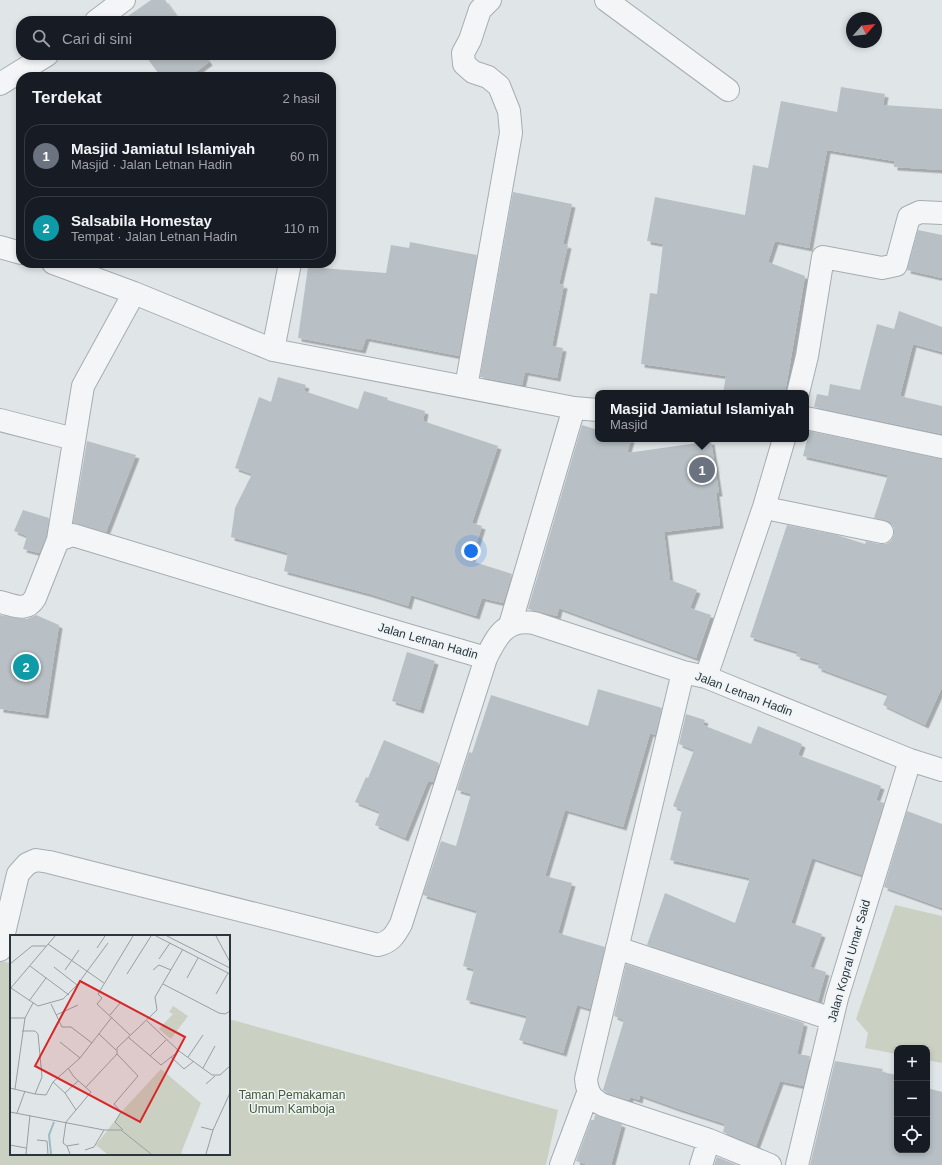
<!DOCTYPE html>
<html lang="id">
<head>
<meta charset="utf-8">
<style>
	body { margin:0; font-family:Arial,sans-serif; background:#242831; color:#f1f3f6 }
	.controls { position:absolute; right:12px; bottom:12px; display:grid; overflow:hidden; border-radius:8px; box-shadow:0 2px 6px #0003 }
	.controls button { width:36px; height:36px; display:grid; place-items:center; padding:0; border:0; border-bottom:1px solid #363941; background:#171b24; color:#f1f3f6; font:20px sans-serif }
	.compass { position:absolute; left:846px; top:12px; width:36px; height:36px; border-radius:50%; background:#171b24; box-shadow:0 2px 6px #0003; rotate:62deg }
	.you { position:absolute; left:471px; top:551px; width:14px; height:14px; margin:-10px; border:3px solid #fff; border-radius:50%; background:#1a73e8; box-shadow:0 0 0 6px #1a73e833 }
	.badge { display:grid; place-items:center; width:26px; height:26px; border-radius:50%; background:#0b8043; color:#fff; font-size:13px; font-weight:700 }
	.pin { position:absolute; translate:-50% -50%; border:2px solid #fff; box-shadow:0 1px 4px #0006 }
	.popup { position:absolute; left:595px; top:390px; width:214px; height:52px; box-sizing:border-box; display:grid; place-content:center; border-radius:8px; background:#171b24; filter:drop-shadow(0 1px 3px #0005); font-size:13px; white-space:nowrap; color:#9ea1a6 }
	.popup b { font-size:15px; color:#f1f3f6 }
	.popup::after { content:''; position:absolute; left:50%; top:100%; margin-left:-8px; border:8px solid transparent; border-top-color:#171b24 }
	.list { margin:0; padding:0; list-style:none }
	h2 { display:flex; justify-content:space-between; align-items:center; height:52px; margin:0; padding:0 16px; font-size:17px }
	h2 small { font-size:13px; font-weight:400; color:#9ea1a6 }
	.list li { display:grid; grid-template-columns:26px 1fr auto; gap:12px; align-items:center; box-sizing:border-box; height:64px; margin:0 8px 8px; padding:0 8px; border:1px solid #363941; border-radius:16px }
	.list b { display:block; font-size:15px; white-space:nowrap }
	.list p { margin:0; font-size:13px; white-space:nowrap; color:#9ea1a6 }
	.list em { font-size:13px; font-style:normal; color:#9ea1a6 }
	.icon { flex:none; width:22px; height:22px; fill:none; stroke:currentColor; stroke-width:2; stroke-linecap:round; stroke-linejoin:round }
	.map { position:relative; flex:none; width:942px; height:1165px; overflow:hidden }
	.search { position:absolute; background:#171b24; box-shadow:0 2px 6px #0003; left:16px; top:16px; width:320px; height:44px; display:flex; align-items:center; gap:10px; box-sizing:border-box; padding:0 14px; border-radius:16px; color:#9ea1a6; font-size:15px }
	.panel { position:absolute; background:#171b24; box-shadow:0 2px 6px #0003; left:16px; top:72px; width:320px; height:196px; border-radius:16px }
	.map>svg:first-child { display:block }
</style>
</head>
<body>
<div class="map">
<svg width="942" height="1165" viewBox="0 0 942 1165">
	<defs>
		<filter id="shadow"><feDropShadow dx="3.5" dy="3.5" stdDeviation="0" flood-color="#0004"/></filter>
	</defs>
	<rect width="100%" height="100%" fill="#e0e5e8"/>
	<path fill="#cad1c2" d="M895 905 942 916V1063L927 1060V1048H897V1054L865 1048 868 1033 856 1019Z
		M0 961 11 963V1154H229V1019L558 1110 546 1165H0Z"/>
	<path fill="#b8c0c5" filter="url(#shadow)" d="M151 0H165L180 21H121Z
		M145 55H204L209 62 189 77H161Z
		M841 87 885 94 883 105 942 109V170L894 167V161L827 150 809 248 775 241 768 262 805 276 785 393H723L726 376 641 364 650 293 657 294 663 244 647 241 655 197 745 215 753 165 768 168 781 101 837 112Z
		M513 192 572 204 563 244 568 245 559 284 564 285 552 346 563 348 557 378 525 372 522 385 480 377Z
		M918 230 942 235V278L907 270Z
		M410 242 477 255 459 356 366 338 362 350 298 338 308 267 386 273 391 245 409 248Z
		M899 311 942 327V352L913 344 900 396 942 406V434L814 407 817 394 828 396 830 384 860 390 877 324 894 329Z
		M278 377 306 385 304 391 358 409 364 391 388 398 387 400 425 411 423 421 498 446 472 523 482 526 471 561 512 574 503 603 482 598 476 616 411 595 408 606 370 594 284 571 288 553 231 537 235 508 252 474 235 468 259 397 271 402Z
		M582 425 598 430V439H631L627 453 711 441 719 493H716L720 525 664 532 670 580 697 590 690 608 711 615 696 658 559 608 557 616 528 609Z
		M809 431 942 459V687L925 725 883 705 888 694 818 668 819 663 796 656 798 652 750 637 787 525 837 535 865 544 866 541 879 544H886L891 541 894 535V528L890 522 874 518 888 475 803 456Z
		M87 441 136 455 106 532 73 523Z
		M23 510 49 518 46 537 39 553 23 549 27 536 14 531Z
		M0 615 20 619H27L36 615 59 625 45 715 0 709Z
		M407 652 435 661 420 710 392 701Z
		M598 689 662 708 655 735 650 733 623 827 565 810 545 876 572 883 558 933 605 947 590 1009 577 1005 563 1053 519 1040 527 1016 466 1000 474 969 463 966 477 911 423 895 441 841 456 846 471 794 457 790 469 752 472 753 491 695 588 726Z
		M686 714 705 720 703 725 751 744 758 726 802 744 798 755 881 786 876 800 884 803 862 875 812 858 791 923 822 934 810 967 826 972 818 1001 647 945 665 893 735 923 750 878 670 860 682 810 673 806 694 750 679 744Z
		M384 740 439 763 433 782 428 781 405 838 375 825 380 812 355 802 366 777 368 778Z
		M907 811 942 824V908L884 887Z
		M626 964 804 1023 797 1054 810 1056 803 1086 780 1081 756 1146 723 1132 725 1124 679 1109 640 1095 639 1100 630 1097 629 1100 608 1094 603 1090 624 1020 614 1016Z
		M835 1061 883 1069 882 1072 897 1075V1150H927V1088L942 1092V1165H810Z
		M595 1115 622 1124 611 1165H588L576 1161 591 1120H594Z
		M717 1157 737 1165H714Z"/>
	<g fill="none" stroke-linecap="round" stroke-linejoin="round">
		<defs>
			<path id="minor" d="M606 0 728 90
				M96 21 124 0
				M0 84 47 55
				M0 247 21 253
				M53 263 134 293 273 350 574 408 598 410
				M273 350 290 263
				M466 387 511 133 509 111 499 86 488 77 473 72 464 64 463 53 470 40 480 10 490 0
				M798 393 807 356 823 257 882 268 896 265 909 217 920 212 942 213
				M806 418 942 447
				M0 420 74 439
				M764 507 775 510 882 532
				M58 540 73 535 271 595 486 658
				M0 602C14 605 26 613 35 598L58 540 83 386 134 293
				M510 625 574 408
				M683 672 586 1079C587 1092 591 1099 603 1105L709 1140 770 1165
				M706 677 764 507 784 439
				M617 948 832 1019
				M0 950 18 874 27 864 36 860 49 862 378 945C391 942 395 935 401 924L486 658C497 636 506 618 534 623L683 672 706 677 910 760 942 770
				M561 1165 588 1093
				M701 1165 709 1140
				M797 1165 837 998 910 760"/>
		</defs>
		<use href="#minor" stroke="#a6adb2" stroke-width="24"/>
		<use href="#minor" stroke="#f3f5f7" stroke-width="22"/>
	</g>
	<g text-anchor="middle" dominant-baseline="central" stroke-width="3" stroke-linejoin="round" paint-order="stroke">
		<g font-size="12" fill="#2a363e" stroke="#eff4f6">
			<text transform="translate(428 641) rotate(16)">Jalan Letnan Hadin</text>
			<text transform="translate(744 694) rotate(21)">Jalan Letnan Hadin</text>
			<text transform="translate(849 961) rotate(-74)">Jalan Kopral Umar Said</text>
		</g>
		<g font-size="12" fill="#465938" stroke="#eff4f6">
			<text x="292" y="1095">Taman Pemakaman<tspan x="292" dy="14">Umum Kamboja</tspan></text>
		</g>
	</g>
	<g transform="translate(10 935)">
		<rect width="220" height="220" fill="#e0e5e8"/>
		<path d="M163 71 178 81 161 104 149 94 163 79 159 77ZM151 134 191 168 171 218 173 219H97L86 210 114 174Z" fill="#cad1c2"/>
		<path fill="none" stroke="#9dbbc6" stroke-width="2" d="M41 219 39 200 44 187"/>
		<path fill="none" stroke="#979fa4" stroke-width="1" d="M146 1 220 39M157 1 220 33M206 1 220 27M38 9 94 48M87 13 95 1M149 24 160 8M0 29 22 11H36M20 31 59 60M44 32 67 50M55 35 69 15M143 35 149 30 161 35M117 39 141 1M177 43 188 23M153 49 209 78 215 79 220 76M1 53 28 71 53 64 67 50 98 8M0 54 45 1M206 59 218 38M19 66 36 43M41 69 52 92H61L82 108M46 80 68 70M100 80 111 67M0 83H15M137 86 169 116 202 140H210L220 131M89 99 106 115M120 100 87 69 92 63 88 59 123 1M118 102 151 130 169 116M50 107 70 123M107 119V113L147 75 145 62 173 14M107 119 128 141 104 169 111 177 105 187 113 195M140 121 156 105M161 122 174 134 184 126M178 122 193 100M58 133 64 142 81 157 56 187 53 208 57 211 60 219M193 133 205 111M43 147 55 158M196 149 205 141M76 152 107 119M0 153 25 159 32 142 28 99 25 96H12M5 154 15 83 23 68M25 159 36 160 43 147 70 123 102 82M66 175 55 158 68 146M0 177 94 195H111L141 219M7 178 15 156M191 192 203 195M27 205 37 206 38 219M0 210 16 213M57 211 69 209M75 215 84 212 94 195M16 219 20 180M196 219 203 195 220 158"/>
		<path fill="#d62828" fill-opacity="0.15" stroke="#d62828" stroke-width="2" d="M70 46 175 102 130 187 25 131Z"/>
		<rect width="220" height="220" fill="none" stroke="#2a363e" stroke-width="2"/>
	</g>
</svg>
<div class="controls">
<button>+</button>
<button>−</button>
<button><svg class="icon" aria-label="locate" viewBox="0 0 24 24"><circle cx="12" cy="12" r="6"/><path d="M12 2v4M12 18v4M2 12h4M18 12h4"/></svg></button>
</div>
<svg class="compass" viewBox="-18 -18 36 36"><path d="M0-13l5 13h-10z" fill="#e53935"/><path d="M0 13l5-13h-10z" fill="#9ea1a6"/></svg>
<div class="you"></div>
<div class="pin badge" style="left:702px;top:470px;background:#6b7280">1</div>
<div class="popup"><b>Masjid Jamiatul Islamiyah</b>Masjid</div>
<div class="pin badge" style="left:26px;top:667px;background:#0f9aa8">2</div>
<div class="search"><svg class="icon" aria-label="search" viewBox="0 0 24 24"><circle cx="10" cy="10" r="6"/><path d="M15 15l6 6"/></svg>Cari di sini</div>
<section class="panel">
<h2>Terdekat<small>2 hasil</small></h2>
<ul class="list">
<li><span class="badge" style="background:#6b7280">1</span><div><b>Masjid Jamiatul Islamiyah</b><p>Masjid · Jalan Letnan Hadin</p></div><em>60 m</em></li>
<li><span class="badge" style="background:#0f9aa8">2</span><div><b>Salsabila Homestay</b><p>Tempat · Jalan Letnan Hadin</p></div><em>110 m</em></li>
</ul>
</section>
</div>
</body>
</html>
